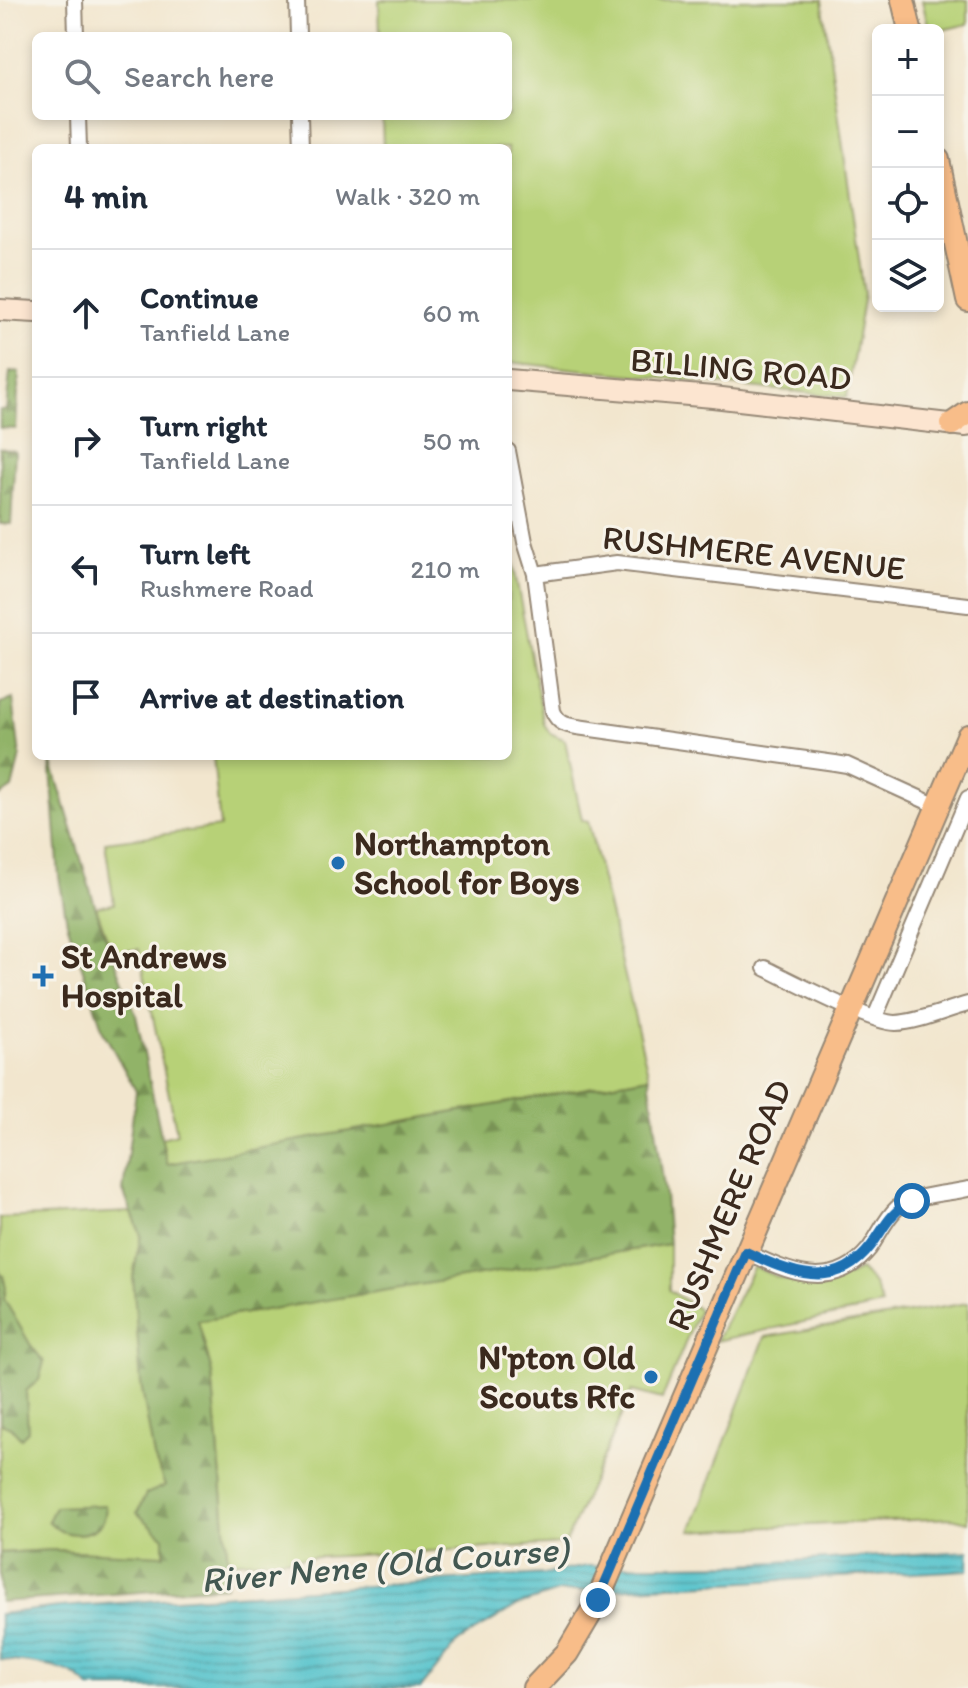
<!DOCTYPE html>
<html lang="en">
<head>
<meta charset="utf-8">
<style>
	body { margin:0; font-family:Itim,sans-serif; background:#f2f2f3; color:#1f2937 }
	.controls { position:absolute; right:24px; top:24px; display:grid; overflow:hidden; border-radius:12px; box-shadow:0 4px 12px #0003 }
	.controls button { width:72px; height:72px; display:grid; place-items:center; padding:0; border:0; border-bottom:2px solid #e0e1e3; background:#fff; color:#1f2937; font:40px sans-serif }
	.stop { position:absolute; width:24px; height:24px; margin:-18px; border:6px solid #1f6fb2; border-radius:50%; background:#fff }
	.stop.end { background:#1f6fb2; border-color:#fff; box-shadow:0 2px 8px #0008 }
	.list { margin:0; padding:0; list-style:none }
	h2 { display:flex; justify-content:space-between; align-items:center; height:104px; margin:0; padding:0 32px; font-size:34px }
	h2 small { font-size:26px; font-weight:400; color:#747a83 }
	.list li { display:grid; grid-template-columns:52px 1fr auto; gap:24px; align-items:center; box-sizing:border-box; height:128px; padding:0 32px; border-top:2px solid #e0e1e3 }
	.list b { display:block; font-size:30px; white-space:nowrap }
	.list p { margin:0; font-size:26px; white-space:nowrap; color:#747a83 }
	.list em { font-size:26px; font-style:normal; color:#747a83 }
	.icon { flex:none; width:44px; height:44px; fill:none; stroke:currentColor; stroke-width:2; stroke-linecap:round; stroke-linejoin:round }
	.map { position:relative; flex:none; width:968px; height:1688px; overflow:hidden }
	.search { position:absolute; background:#fff; box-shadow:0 4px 12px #0003; left:32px; top:32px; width:480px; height:88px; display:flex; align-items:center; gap:20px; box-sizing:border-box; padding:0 28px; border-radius:12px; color:#747a83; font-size:30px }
	.panel { position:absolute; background:#fff; box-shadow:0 4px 12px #0003; left:32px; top:144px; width:480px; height:616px; border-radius:12px }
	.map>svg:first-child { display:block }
</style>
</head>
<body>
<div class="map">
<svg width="968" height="1688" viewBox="0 0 968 1688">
	<defs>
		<pattern id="forest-firs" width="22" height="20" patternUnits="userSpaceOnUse" patternTransform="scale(2)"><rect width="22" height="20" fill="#91b368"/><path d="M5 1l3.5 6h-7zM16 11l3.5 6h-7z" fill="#789255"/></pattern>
		<pattern id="water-rules" width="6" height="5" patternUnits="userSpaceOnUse" patternTransform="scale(2)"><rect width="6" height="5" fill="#55c3cc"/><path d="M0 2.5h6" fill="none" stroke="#489fa5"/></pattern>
	</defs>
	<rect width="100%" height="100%" fill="#f7f3e8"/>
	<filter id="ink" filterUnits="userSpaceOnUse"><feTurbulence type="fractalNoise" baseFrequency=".0125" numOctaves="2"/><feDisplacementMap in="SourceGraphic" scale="16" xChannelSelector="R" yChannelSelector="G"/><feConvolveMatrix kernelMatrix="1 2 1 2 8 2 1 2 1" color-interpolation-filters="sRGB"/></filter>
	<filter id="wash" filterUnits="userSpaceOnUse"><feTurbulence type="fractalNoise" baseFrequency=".006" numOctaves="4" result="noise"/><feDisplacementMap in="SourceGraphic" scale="32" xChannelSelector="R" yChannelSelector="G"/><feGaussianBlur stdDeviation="1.8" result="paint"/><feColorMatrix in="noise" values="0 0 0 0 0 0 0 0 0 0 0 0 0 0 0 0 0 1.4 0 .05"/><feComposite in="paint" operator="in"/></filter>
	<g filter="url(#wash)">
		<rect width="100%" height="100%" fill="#f2e6ce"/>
		<path fill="#b7d177" stroke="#797e4a" stroke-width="2" d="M379 0H822L864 294 847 397 508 362V148H383L382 116H508V36H380Z
			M922 0H968V24L938 31 929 30Z
			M508 537 544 724 550 733 565 740 582 820 588 821 649 1077 167 1165 161 1138 177 1134 139 949 112 952 96 907 114 904 105 842 220 827 213 756H508Z
			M132 1212 141 1235 133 1277 154 1457 166 1487 164 1556 52 1550 0 1553V1218Z
			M669 1244V1290L699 1310 662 1399 632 1391 565 1544 228 1562 212 1373 197 1321Z
			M754 1266C792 1287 821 1290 860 1270L874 1284 882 1305 716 1341Z
			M968 1303V1522L952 1518 691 1531 765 1337Z"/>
		<path fill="url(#forest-firs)" stroke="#666e43" stroke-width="2" d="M10 372H19L16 429 0 428V410H6Z
			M0 448 15 451 11 524H0Z
			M13 699 20 756 12 788 0 796V704Z
			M50 756 100 922 136 1015 167 1164 649 1077 665 1195 669 1244 198 1321 212 1373 228 1562 226 1586 0 1602V1553L52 1550 164 1555V1537L137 1513 146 1494 165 1486 154 1457 141 1384 133 1277 141 1235 123 1191 136 1091 103 1031 67 922 59 877Z
			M0 1273 3 1275 6 1288 4 1299 30 1344 44 1362 39 1380 26 1391 28 1431 21 1438 11 1427 0 1423Z
			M105 1505C109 1529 84 1538 64 1532 57 1531 53 1525 48 1521L55 1507Z"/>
		<path fill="url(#water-rules)" stroke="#487675" stroke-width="2" d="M968 1551V1570L558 1592 518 1605 458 1642 421 1688H89C71 1663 28 1664 0 1659V1614L60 1607 543 1574 587 1566 742 1564Z"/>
	</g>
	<g filter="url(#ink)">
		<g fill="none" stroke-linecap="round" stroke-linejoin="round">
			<defs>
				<path id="street" d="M75 0 76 36
					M297 0 298 36
					M78 116 79 148
					M300 116 301 148
					M508 451 525 542 535 574 553 711C558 723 565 725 577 727L835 763 847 765 937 806
					M535 574 617 563 968 605
					M765 968C790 980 873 1024 896 1023 919 1022 945 1010 968 1004
					M875 1017 968 798
					M746 1252C788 1272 833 1293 869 1249 878 1237 885 1219 897 1208 914 1194 947 1194 968 1189"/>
				<path id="secondary" d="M0 310 36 312
					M508 380 713 397 966 426"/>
				<path id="primary" d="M903 0 910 30
					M938 160 968 300
					M952 424 968 413
					M534 1688 567 1653 596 1604 968 736"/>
			</defs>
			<use href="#street" stroke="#968876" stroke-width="18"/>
			<use href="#secondary" stroke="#968876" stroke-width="24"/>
			<use href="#primary" stroke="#968876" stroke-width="26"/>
			<use href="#street" stroke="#fff" stroke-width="14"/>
			<use href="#secondary" stroke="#fce5d0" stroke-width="20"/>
			<use href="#primary" stroke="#f8bd89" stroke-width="22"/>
		</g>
	</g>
	<g fill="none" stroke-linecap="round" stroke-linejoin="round" filter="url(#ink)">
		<path stroke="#1f6fb2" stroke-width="10" d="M598 1600 746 1252C789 1272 835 1293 871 1246 885 1227 890 1212 912 1201"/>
	</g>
	<g fill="#1f6fb2" stroke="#f7f3e8" stroke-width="3">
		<circle cx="338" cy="863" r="8"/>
		<path d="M39 964h8v8h8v8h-8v8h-8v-8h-8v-8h8z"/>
		<circle cx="651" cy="1377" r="8"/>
	</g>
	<g text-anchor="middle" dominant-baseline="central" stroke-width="6" stroke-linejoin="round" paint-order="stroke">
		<g font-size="34" fill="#3b2a1e" stroke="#f7f3e8">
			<text transform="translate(741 369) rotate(5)">BILLING ROAD</text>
			<text transform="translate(754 553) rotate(6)">RUSHMERE AVENUE</text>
			<text transform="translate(729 1205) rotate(-67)">RUSHMERE ROAD</text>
		</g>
		<g font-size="34" font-weight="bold" fill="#3b2a1e" stroke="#f7f3e8" text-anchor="start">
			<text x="354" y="843">Northampton<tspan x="354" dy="39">School for Boys</tspan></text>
			<text x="61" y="956">St Andrews<tspan x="61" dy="39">Hospital</tspan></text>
			<text x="635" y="1357" text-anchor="end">N'pton Old<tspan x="635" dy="39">Scouts Rfc</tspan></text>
		</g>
		<g font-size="36" font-style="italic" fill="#435852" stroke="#f7f3e8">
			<text transform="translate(385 1564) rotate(-5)">River Nene (Old Course)</text>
		</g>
	</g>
</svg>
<div class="controls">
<button>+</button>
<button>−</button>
<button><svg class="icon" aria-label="locate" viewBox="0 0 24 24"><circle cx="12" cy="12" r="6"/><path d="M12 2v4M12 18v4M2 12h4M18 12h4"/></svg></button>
<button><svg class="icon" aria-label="layers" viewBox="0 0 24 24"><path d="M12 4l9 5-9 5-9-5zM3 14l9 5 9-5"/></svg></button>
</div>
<div class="stop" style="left:912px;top:1201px"></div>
<div class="stop end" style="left:598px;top:1600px"></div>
<div class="search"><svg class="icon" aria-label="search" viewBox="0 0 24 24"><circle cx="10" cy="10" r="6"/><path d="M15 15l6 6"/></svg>Search here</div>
<section class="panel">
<h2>4 min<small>Walk · 320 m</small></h2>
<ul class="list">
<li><svg class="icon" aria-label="ahead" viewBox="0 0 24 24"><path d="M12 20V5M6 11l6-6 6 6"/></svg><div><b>Continue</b><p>Tanfield Lane</p></div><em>60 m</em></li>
<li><svg class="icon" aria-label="right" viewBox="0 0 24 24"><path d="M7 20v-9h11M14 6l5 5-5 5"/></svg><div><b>Turn right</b><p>Tanfield Lane</p></div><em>50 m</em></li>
<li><svg class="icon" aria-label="left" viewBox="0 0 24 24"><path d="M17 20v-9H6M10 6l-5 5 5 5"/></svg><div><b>Turn left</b><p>Rushmere Road</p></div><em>210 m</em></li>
<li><svg class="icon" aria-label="arrive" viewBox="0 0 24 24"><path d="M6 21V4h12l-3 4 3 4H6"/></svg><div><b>Arrive at destination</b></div></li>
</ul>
</section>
</div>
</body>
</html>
